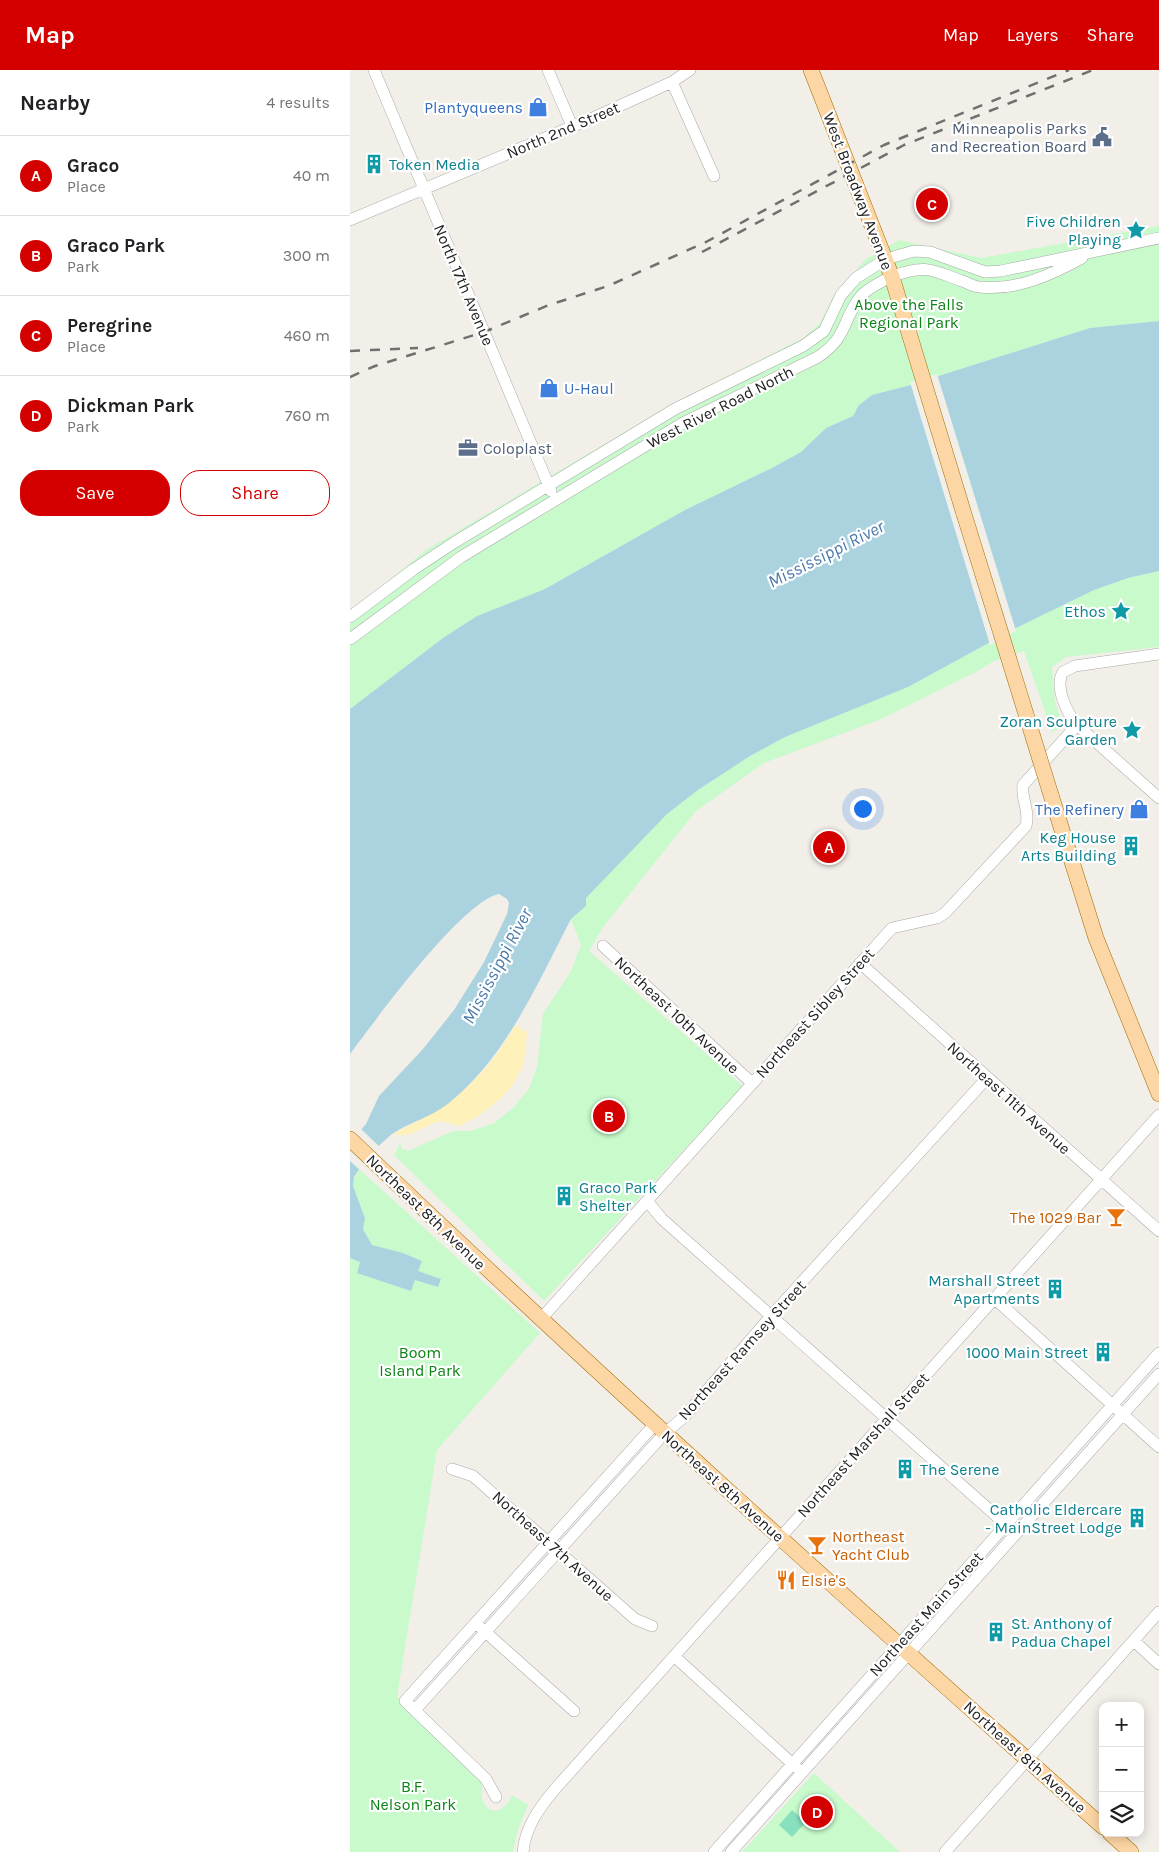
<!DOCTYPE html>
<html lang="en">
<head>
<meta charset="utf-8">
<style>
	body { margin:0; font-family:Karla,sans-serif; background:#f2f2f2; color:#202124 }
	.controls { position:absolute; right:15px; bottom:15px; display:grid; overflow:hidden; border-radius:10px; box-shadow:0 2px 12px #0003 }
	.controls button { width:45px; height:45px; display:grid; place-items:center; padding:0; border:0; border-bottom:1px solid #e0e0e0; background:#fff; color:#202124; font:25px sans-serif }
	.you { position:absolute; left:512px; top:738px; width:18px; height:18px; margin:-12px; border:4px solid #fff; border-radius:50%; background:#1a73e8; box-shadow:0 0 0 8px #1a73e833 }
	.badge { display:grid; place-items:center; width:32px; height:32px; border-radius:50%; background:#d40000; color:#fff; font-size:16px; font-weight:700 }
	.pin { position:absolute; translate:-50% -50%; border:2px solid #fff; box-shadow:0 1px 5px #0006 }
	.list { margin:0; padding:0; list-style:none }
	h2 { display:flex; justify-content:space-between; align-items:center; height:65px; margin:0; padding:0 20px; font-size:21px }
	h2 small { font-size:16px; font-weight:400; color:#757577 }
	.list li { display:grid; grid-template-columns:32px 1fr auto; gap:15px; align-items:center; box-sizing:border-box; height:80px; padding:0 20px; border-top:1px solid #e0e0e0 }
	.list b { display:block; font-size:19px; white-space:nowrap }
	.list p { margin:0; font-size:16px; white-space:nowrap; color:#757577 }
	.list em { font-size:16px; font-style:normal; color:#757577 }
	.actions { display:flex; gap:10px; padding:15px 20px }
	.actions a { flex:1; padding:11px 0; border:1px solid #d40000; border-radius:20px; text-align:center; font-size:18px; color:#d40000 }
	.actions .main { background:#d40000; color:#fff }
	.icon { flex:none; width:28px; height:28px; fill:none; stroke:currentColor; stroke-width:2; stroke-linecap:round; stroke-linejoin:round }
	.map { position:relative; flex:none; width:809px; height:1782px; overflow:hidden }
	header { display:flex; align-items:center; gap:30px; box-sizing:border-box; height:70px; padding:0 25px; background:#d40000; color:#fff }
	header strong { font-size:24px }
	nav { display:flex; gap:28px; margin-inline-start:auto; font-size:18px }
	main { display:flex }
	aside { flex:1; background:#fff }
	.map>svg:first-child { display:block }
</style>
</head>
<body>
<header>
<strong>Map</strong>
<nav><a>Map</a><a>Layers</a><a>Share</a></nav>
</header>
<main>
<aside>
<h2>Nearby<small>4 results</small></h2>
<ul class="list">
<li><span class="badge">A</span><div><b>Graco</b><p>Place</p></div><em>40 m</em></li>
<li><span class="badge">B</span><div><b>Graco Park</b><p>Park</p></div><em>300 m</em></li>
<li><span class="badge">C</span><div><b>Peregrine</b><p>Place</p></div><em>460 m</em></li>
<li><span class="badge">D</span><div><b>Dickman Park</b><p>Park</p></div><em>760 m</em></li>
</ul>
<div class="actions"><a class="main">Save</a><a>Share</a></div>
</aside>
<div class="map">
<svg width="809" height="1782" viewBox="0 0 809 1782">
	<rect width="100%" height="100%" fill="#f2efe9"/>
	<path fill="#fff1ba" d="M165 955 177 962C176 971 176 981 174 990 166 1022 137 1042 110 1056 102 1056 96 1050 87 1052 71 1057 61 1069 43 1064 97 1038 135 1010 165 955Z"/>
	<path fill="#c8facc" d="M809 156V251L740 258 557 316 522 325 509 335 503 346 476 358 451 382 422 398 335 440 195 519 127 546 93 568 0 639V542L76 480 322 334 453 268 470 253 485 223 516 189 549 170 631 188Z
		M809 501V577L716 587 702 597 705 632 713 657 702 662 674 581 644 591 628 601 529 650 414 693 346 741 254 856 239 881 393 1016 194 1231 44 1085 50 1073 52 1079 58 1081 103 1061H121L144 1053 163 1038 179 1019 187 997 193 944 221 901 231 875 221 849 236 836V828L245 816 317 744 348 720 400 686 435 667 558 617 666 558 744 520 778 508Z
		M9 1099 190 1263 87 1380 47 1627 131 1711C134 1718 130 1725 133 1731 142 1750 158 1737 162 1725L178 1735 167 1762 163 1782H0V1188L10 1192 7 1202 61 1221 65 1210 88 1217 91 1209 67 1201 72 1191 53 1183 22 1175 13 1159 14 1144 3 1116V1111Z
		M464 1703 550 1782H392Z"/>
	<path fill="#88e0be" d="M442 1740 456 1752 442 1767 429 1755Z"/>
	<path fill="#aad3df" d="M809 251V501L778 508 744 520 666 558 558 617 435 667 400 686 348 720 317 744 236 828V836L221 849C187 914 157 986 99 1033 82 1047 60 1052 42 1064 29 1074 13 1093 4 1107L3 1116 15 1148 13 1159 22 1175 53 1183 72 1191 68 1201 91 1209 88 1217 65 1210 61 1221 7 1203 10 1192 0 1188V1072L16 1054 29 1026 73 979 104 940 134 892 157 844 159 833 157 829 149 824C111 832 25 951 0 984V639L93 568 127 546 195 519 335 440 422 398 451 382 476 358 503 346 509 335 522 325 557 316 740 258Z"/>
	<path fill="#f2efe9" d="M587 304 666 561 640 575 560 312Z
		M10 1058 32 1079 11 1101 0 1091V1069Z"/>
	<g fill="none" stroke-linecap="round" stroke-linejoin="round">
		<defs>
			<path id="minor" d="M24 0 201 421
				M198 0 222 56
				M322 12 364 106
				M0 150 245 47 322 12 340 0
				M0 547 64 499 105 472 325 339 453 276 474 261 491 225 506 208 536 189 564 181 580 182 635 202 651 201 809 168
				M0 569 111 487 333 353 468 287C499 266 491 251 511 226 517 219 534 210 543 206 576 194 582 200 612 211 618 213 624 217 630 217 666 221 701 205 732 188
				M809 584 725 596 713 602C704 617 717 643 727 655L809 728
				M253 876 402 1013
				M510 893 809 1161
				M298 1132 312 1149 661 1459
				M645 1229 809 1377
				M190 1250 542 858 587 848 595 843 676 756C680 741 671 729 673 715L727 655
				M102 1399 123 1406 285 1549 302 1556
				M131 1558 224 1641
				M784 1571 809 1594
				M324 1586 447 1698
				M65 1640 314 1364 334 1347 422 1245 637 1008
				M146 1727 136 1709 55 1631 304 1355
				M173 1782C175 1757 190 1737 205 1719L809 1045
				M364 1782 809 1283
				M381 1782 809 1304
				M595 1782 809 1542"/>
			<path id="major" d="M461 0 542 207 614 444
				M701 725 746 868 809 1024
				M0 1069C246 1304 499 1531 753 1757
				M760 1763 781 1782"/>
		</defs>
		<use href="#minor" stroke="#a9a9a9" stroke-width="12"/>
		<use href="#major" stroke="#a06b00" stroke-width="16"/>
		<use href="#minor" stroke="#fff" stroke-width="11"/>
		<use href="#major" stroke="#fcd6a4" stroke-width="15"/>
		<path stroke="#707070" stroke-width="2.5" stroke-dasharray="10 10" stroke-linecap="butt" d="M352 182 554 75 743 0
			M0 281 68 278
			M0 307 25 296 134 262 199 235 258 216 356 172 534 75 719 0"/>
		<defs>
			<path id="major-bridge" d="M614 444 701 725"/>
		</defs>
		<use href="#major-bridge" stroke="#a06b00" stroke-width="16" stroke-linecap="butt"/>
		<use href="#major-bridge" stroke="#fcd6a4" stroke-width="15"/>
	</g>
	<defs>
		<symbol id="shop-bare" viewBox="-9 -9 18 18"><path d="M-5-2.5h2.3a2.7 3.5 0 0 1 5.4 0H5L5.5 6h-11ZM-1.5-2.5h3a1.5 2.3 0 0 0-3 0Z" fill="#3f7fe0" stroke="#fff" stroke-width="2.5" paint-order="stroke"/></symbol>
		<symbol id="civic-bare" viewBox="-9 -9 18 18"><path d="M-.6-6.5H3V-4.5H.6V-3L4-1V1h2V6H-6V1h2V-1L-.6-3ZM-1.2 2.5V6h2.4V2.5Z" fill="#5c6f8a" stroke="#fff" stroke-width="2.5" paint-order="stroke"/></symbol>
		<symbol id="building-bare" viewBox="-9 -9 18 18"><path d="M-4-6H4V6H1V3H-1V6H-4ZM-2.5-4.3h1.7v1.8h-1.7ZM.8-4.3h1.7v1.8H.8ZM-2.5-1h1.7V.8h-1.7ZM.8-1h1.7V.8H.8Z" fill="#0f9aa8" stroke="#fff" stroke-width="2.5" paint-order="stroke"/></symbol>
		<symbol id="sight-bare" viewBox="-9 -9 18 18"><path d="M0-6L1.8-2.2L6-1.7L2.9 1.2L3.7 5.4L0 3.3L-3.7 5.4L-2.9 1.2L-6-1.7L-1.8-2.2Z" fill="#0f9aa8" stroke="#fff" stroke-width="2.5" paint-order="stroke"/></symbol>
		<symbol id="office-bare" viewBox="-9 -9 18 18"><path d="M-6-3h4V-5.5h4V-3h4V5H-6ZM-1-4.5V-3h2v-1.5ZM-6 0V1H6V0Z" fill="#5c6f8a" stroke="#fff" stroke-width="2.5" paint-order="stroke"/></symbol>
		<symbol id="bar-bare" viewBox="-9 -9 18 18"><path d="M-6-5H6L.8 .8V4.5H3.5V6h-7V4.5H-.8V.8Z" fill="#e8710a" stroke="#fff" stroke-width="2.5" paint-order="stroke"/></symbol>
		<symbol id="restaurant-bare" viewBox="-9 -9 18 18"><path d="M-5-6h1v4h1v-4h1v4h1v-4h1v5L-1.5 .5V6h-2V.5L-5-1ZM5-6V6H3V1.5H1.5Q1.5-4 5-6Z" fill="#e8710a" stroke="#fff" stroke-width="2.5" paint-order="stroke"/></symbol>
	</defs>
	<g fill-rule="evenodd">
		<use href="#shop-bare" x="174" y="23" width="28" height="28"/>
		<use href="#civic-bare" x="738" y="53" width="28" height="28"/>
		<use href="#building-bare" x="10" y="80" width="28" height="28"/>
		<use href="#sight-bare" x="772" y="146" width="28" height="28"/>
		<use href="#shop-bare" x="185" y="304" width="28" height="28"/>
		<use href="#office-bare" x="104" y="364" width="28" height="28"/>
		<use href="#sight-bare" x="757" y="527" width="28" height="28"/>
		<use href="#sight-bare" x="768" y="646" width="28" height="28"/>
		<use href="#shop-bare" x="775" y="725" width="28" height="28"/>
		<use href="#building-bare" x="767" y="762" width="28" height="28"/>
		<use href="#building-bare" x="200" y="1112" width="28" height="28"/>
		<use href="#bar-bare" x="752" y="1133" width="28" height="28"/>
		<use href="#building-bare" x="691" y="1205" width="28" height="28"/>
		<use href="#building-bare" x="739" y="1268" width="28" height="28"/>
		<use href="#building-bare" x="541" y="1385" width="28" height="28"/>
		<use href="#building-bare" x="773" y="1434" width="28" height="28"/>
		<use href="#bar-bare" x="453" y="1461" width="28" height="28"/>
		<use href="#restaurant-bare" x="422" y="1496" width="28" height="28"/>
		<use href="#building-bare" x="632" y="1548" width="28" height="28"/>
	</g>
	<g text-anchor="middle" dominant-baseline="central" stroke-width="4.5" stroke-linejoin="round" paint-order="stroke">
		<g font-size="16" fill="#366cbe" stroke="#fff" text-anchor="end">
			<text x="173" y="37">Plantyqueens</text>
			<text x="214" y="318" text-anchor="start">U-Haul</text>
			<text x="774" y="739">The Refinery</text>
		</g>
		<g font-size="16" fill="#4e5e75" stroke="#fff" text-anchor="end">
			<text x="737" y="58">Minneapolis Parks<tspan x="737" dy="18">and Recreation Board</tspan></text>
			<text x="133" y="378" text-anchor="start">Coloplast</text>
		</g>
		<g font-size="16" fill="#222" stroke="#fff">
			<text transform="translate(213 60) rotate(-23)">North 2nd Street</text>
			<text transform="translate(508 121) rotate(69)">West Broadway Avenue</text>
			<text transform="translate(114 215) rotate(67)">North 17th Avenue</text>
			<text transform="translate(370 337) rotate(-27)">West River Road North</text>
			<text transform="translate(465 943) rotate(-48)">Northeast Sibley Street</text>
			<text transform="translate(327 945) rotate(43)">Northeast 10th Avenue</text>
			<text transform="translate(659 1028) rotate(42)">Northeast 11th Avenue</text>
			<text transform="translate(76 1142) rotate(44)">Northeast 8th Avenue</text>
			<text transform="translate(392 1280) rotate(-48)">Northeast Ramsey Street</text>
			<text transform="translate(513 1375) rotate(-48)">Northeast Marshall Street</text>
			<text transform="translate(373 1416) rotate(42)">Northeast 8th Avenue</text>
			<text transform="translate(203 1476) rotate(42)">Northeast 7th Avenue</text>
			<text transform="translate(576 1544) rotate(-48)">Northeast Main Street</text>
			<text transform="translate(675 1687) rotate(42)">Northeast 8th Avenue</text>
		</g>
		<g font-size="16" fill="#0d838f" stroke="#fff" text-anchor="end">
			<text x="39" y="94" text-anchor="start">Token Media</text>
			<text x="771" y="151">Five Children<tspan x="771" dy="18">Playing</tspan></text>
			<text x="756" y="541">Ethos</text>
			<text x="767" y="651">Zoran Sculpture<tspan x="767" dy="18">Garden</tspan></text>
			<text x="766" y="767">Keg House<tspan x="766" dy="18">Arts Building</tspan></text>
			<text x="229" y="1117" text-anchor="start">Graco Park<tspan x="229" dy="18">Shelter</tspan></text>
			<text x="690" y="1210">Marshall Street<tspan x="690" dy="18">Apartments</tspan></text>
			<text x="738" y="1282">1000 Main Street</text>
			<text x="570" y="1399" text-anchor="start">The Serene</text>
			<text x="772" y="1439">Catholic Eldercare<tspan x="772" dy="18">- MainStreet Lodge</tspan></text>
			<text x="661" y="1553" text-anchor="start">St. Anthony of<tspan x="661" dy="18">Padua Chapel</tspan></text>
		</g>
		<g font-size="16" fill="#0c8416" stroke="#fff">
			<text x="559" y="234">Above the Falls<tspan x="559" dy="18">Regional Park</tspan></text>
			<text x="70" y="1282">Boom<tspan x="70" dy="18">Island Park</tspan></text>
			<text x="63" y="1716">B.F.<tspan x="63" dy="18">Nelson Park</tspan></text>
		</g>
		<g font-size="16" fill="#c56008" stroke="#fff" text-anchor="start">
			<text x="751" y="1147" text-anchor="end">The 1029 Bar</text>
			<text x="482" y="1466">Northeast<tspan x="482" dy="18">Yacht Club</tspan></text>
			<text x="451" y="1510">Elsie's</text>
		</g>
		<g font-size="18" font-style="italic" fill="#4a7aab" stroke="#fff">
			<text transform="translate(476 484) rotate(-27)">Mississippi River</text>
			<text transform="translate(147 896) rotate(-62)">Mississippi River</text>
		</g>
	</g>
</svg>
<div class="controls">
<button>+</button>
<button>−</button>
<button><svg class="icon" aria-label="layers" viewBox="0 0 24 24"><path d="M12 4l9 5-9 5-9-5zM3 14l9 5 9-5"/></svg></button>
</div>
<div class="you"></div>
<div class="pin badge" style="left:479px;top:777px">A</div>
<div class="pin badge" style="left:259px;top:1046px">B</div>
<div class="pin badge" style="left:582px;top:134px">C</div>
<div class="pin badge" style="left:467px;top:1742px">D</div>
</div>
</main>
</body>
</html>
